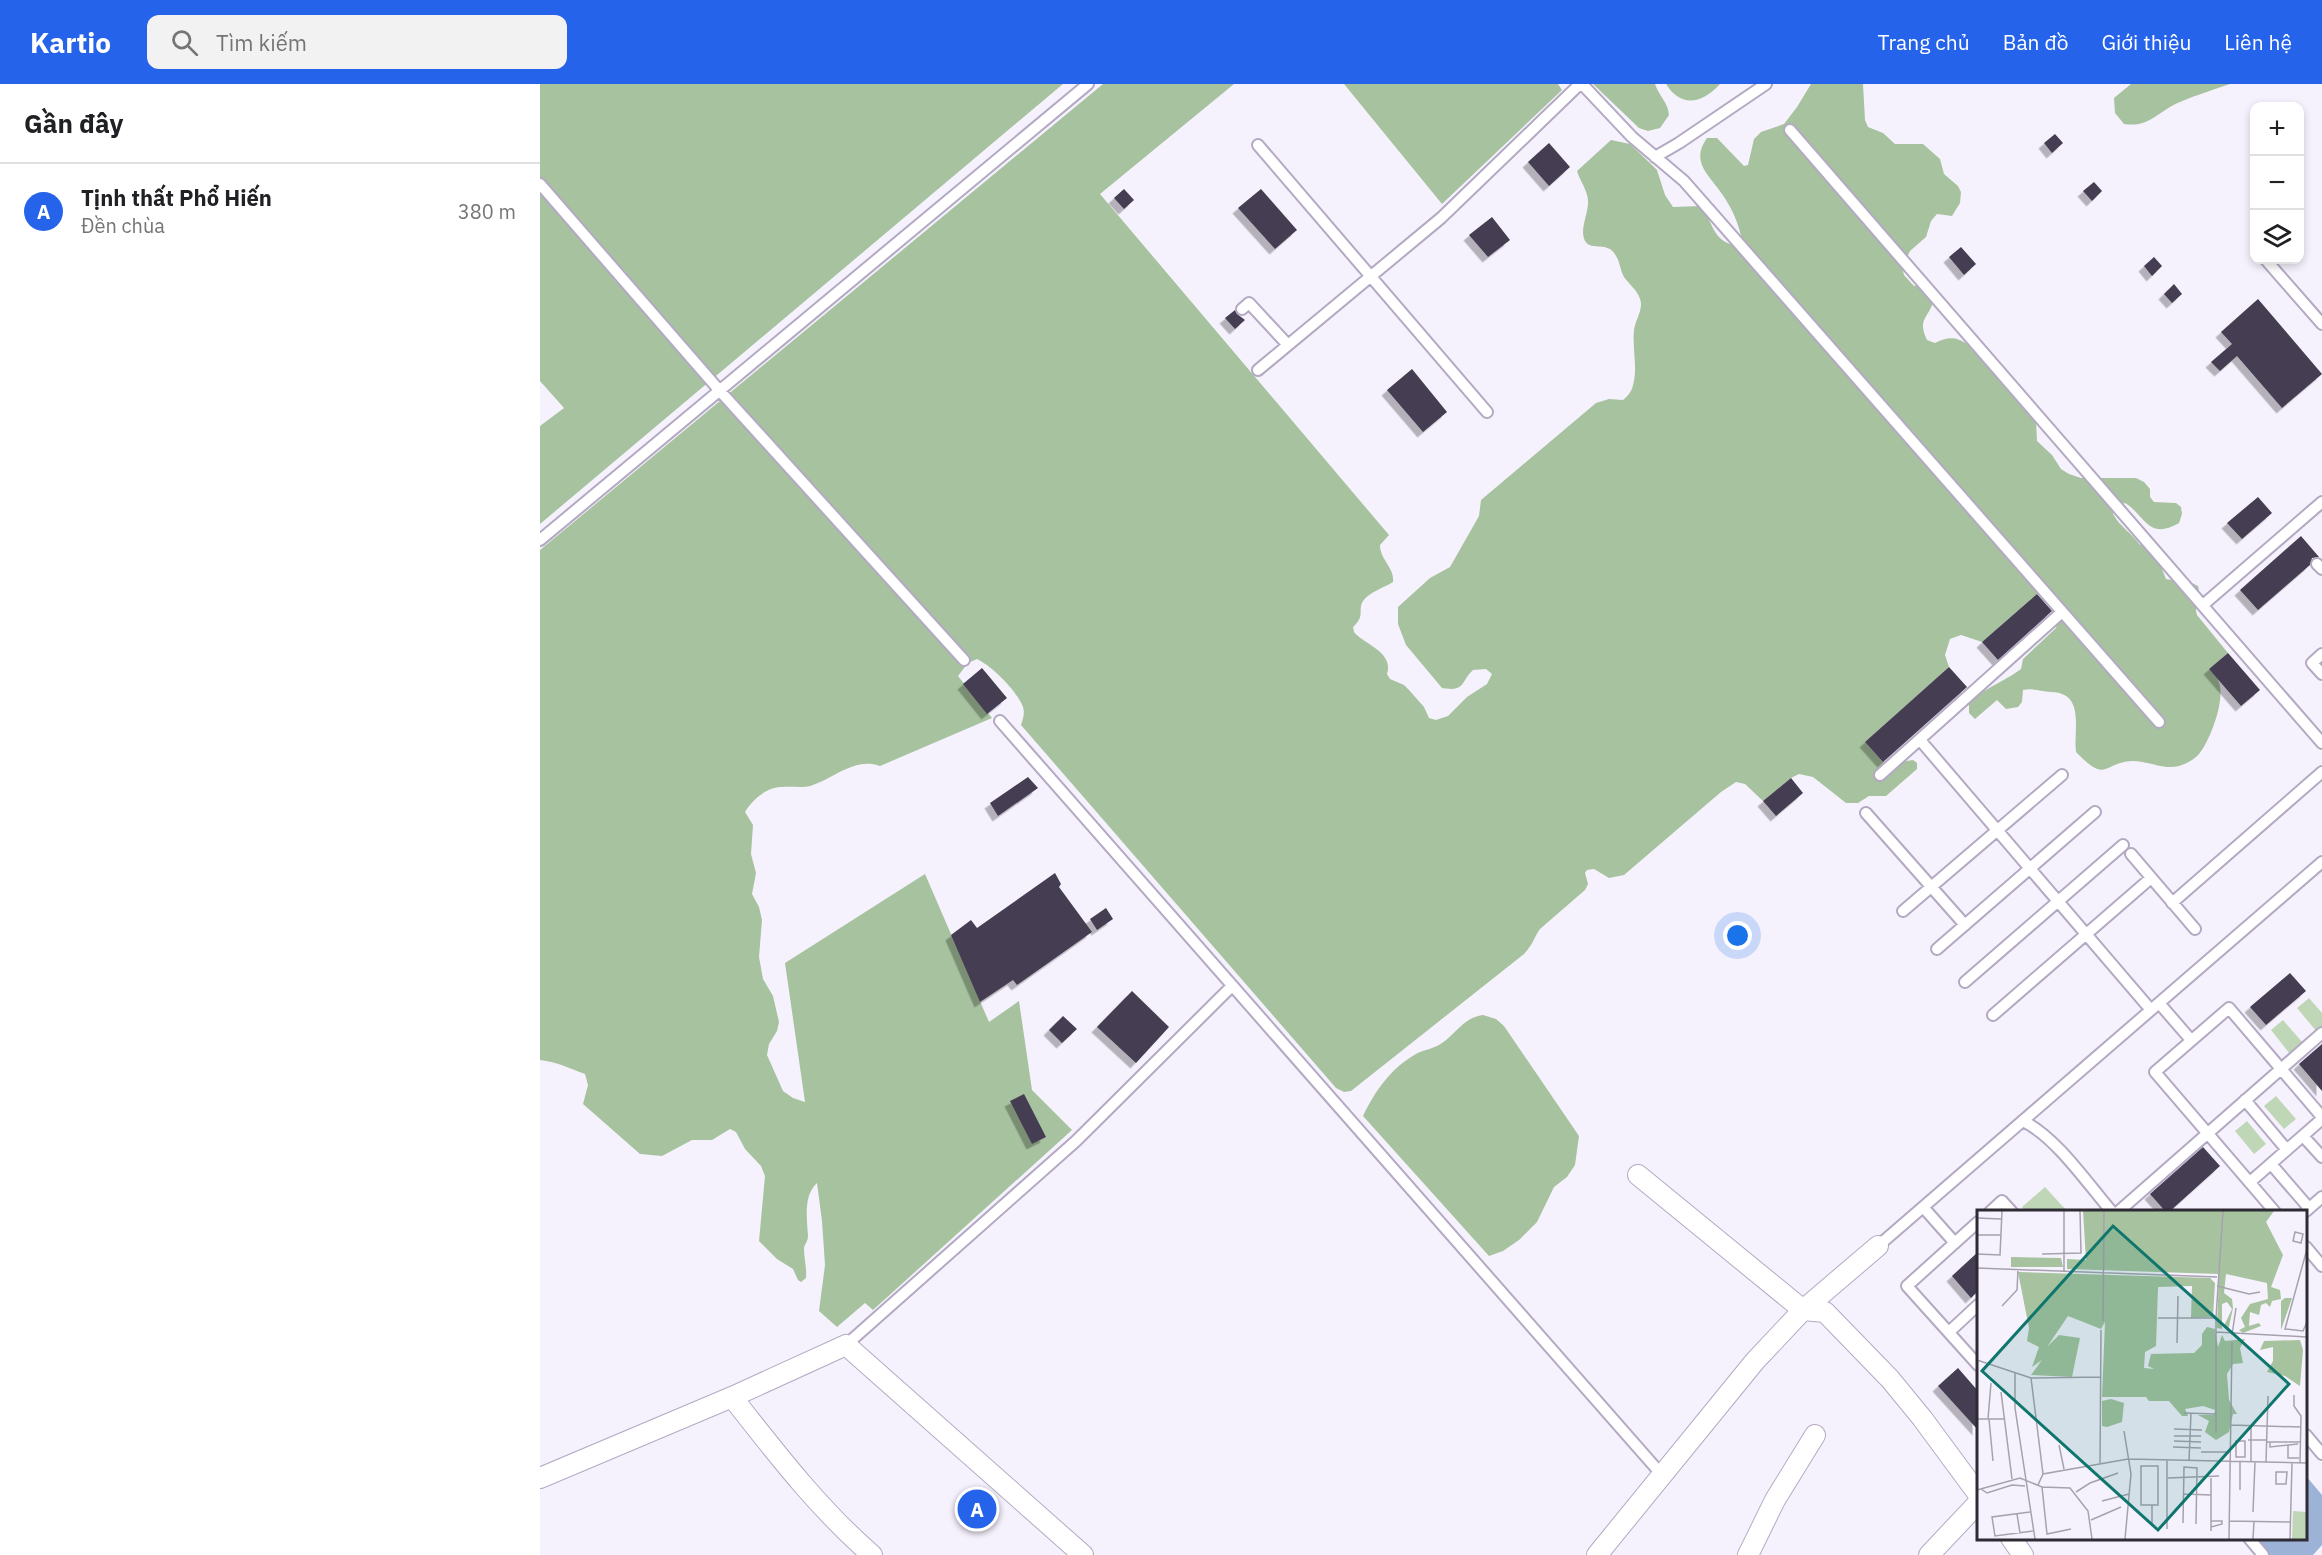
<!DOCTYPE html>
<html lang="vi">
<head>
<meta charset="utf-8">
<style>
	body { margin:0; font-family:"IBM Plex Sans",sans-serif; background:#f2f2f2; color:#202124 }
	.controls { position:absolute; right:18px; top:18px; display:grid; overflow:hidden; border-radius:12px; box-shadow:0 3px 9px #0003 }
	.controls button { width:54px; height:54px; display:grid; place-items:center; padding:0; border:0; border-bottom:2px solid #e0e0e0; background:#fff; color:#202124; font:30px sans-serif }
	.you { position:absolute; left:1198px; top:852px; width:21px; height:21px; margin:-15px; border:4px solid #fff; border-radius:50%; background:#1a73e8; box-shadow:0 0 0 9px #1a73e833 }
	.badge { display:grid; place-items:center; width:39px; height:39px; border-radius:50%; background:#2563eb; color:#fff; font-size:20px; font-weight:700 }
	.pin { position:absolute; translate:-50% -50%; border:3px solid #fff; box-shadow:0 2px 6px #0006 }
	.list { margin:0; padding:0; list-style:none }
	h2 { display:flex; justify-content:space-between; align-items:center; height:78px; margin:0; padding:0 24px; font-size:26px }
	h2 small { font-size:20px; font-weight:400; color:#757577 }
	.list li { display:grid; grid-template-columns:39px 1fr auto; gap:18px; align-items:center; box-sizing:border-box; height:96px; padding:0 24px; border-top:2px solid #e0e0e0 }
	.list b { display:block; font-size:22px; white-space:nowrap }
	.list p { margin:0; font-size:20px; white-space:nowrap; color:#757577 }
	.list em { font-size:20px; font-style:normal; color:#757577 }
	.icon { flex:none; width:33px; height:33px; fill:none; stroke:currentColor; stroke-width:2; stroke-linecap:round; stroke-linejoin:round }
	.map { position:relative; flex:none; width:1782px; height:1471px; overflow:hidden }
	header { display:flex; align-items:center; gap:36px; box-sizing:border-box; height:84px; padding:0 30px; background:#2563eb; color:#fff }
	header strong { font-size:28px }
	nav { display:flex; gap:33px; margin-inline-start:auto; font-size:21px }
	.search { width:420px; height:54px; background:#f2f2f2; display:flex; align-items:center; gap:15px; box-sizing:border-box; padding:0 21px; border-radius:12px; color:#757577; font-size:22px }
	main { display:flex }
	aside { flex:1; background:#fff }
	.map>svg:first-child { display:block }
</style>
</head>
<body>
<header>
<strong>Kartio</strong>
<div class="search"><svg class="icon" aria-label="search" viewBox="0 0 24 24"><circle cx="10" cy="10" r="6"/><path d="M15 15l6 6"/></svg>Tìm kiếm</div>
<nav><a>Trang chủ</a><a>Bản đồ</a><a>Giới thiệu</a><a>Liên hệ</a></nav>
</header>
<main>
<aside>
<h2>Gần đây<small></small></h2>
<ul class="list">
<li><span class="badge">A</span><div><b>Tịnh thất Phổ Hiến</b><p>Đền chùa</p></div><em>380 m</em></li>
</ul>
</aside>
<div class="map">
<svg width="1782" height="1471" viewBox="0 0 1782 1471">
	<defs>
		<filter id="shadow"><feDropShadow dx="-5.5" dy="5.5" stdDeviation="0" flood-color="#0004"/></filter>
	</defs>
	<rect width="100%" height="100%" fill="#f6f2fd"/>
	<path fill="#bfd7b7" d="M1769 914 1782 929V943L1777 948 1757 924Z
		M1743 936 1763 959 1750 970 1731 946Z
		M1736 1012 1756 1035 1744 1045 1724 1022Z
		M1707 1037 1726 1060 1714 1070 1695 1047Z
		M1505 1103 1527 1127H1486L1482 1123Z"/>
	<path fill="#a7c29e" d="M0 0H523L0 440V342L24 324 0 297Z
		M563 0H694L560 110 849 451 840 461C840 476 855 484 853 498 843 504 830 508 823 517 817 527 826 531 813 543L814 548C825 561 854 568 847 590L850 595 864 601 869 606 884 623 889 634 896 636 908 632 927 613 947 600 952 590 946 585 933 586C920 598 926 608 902 604L866 561 858 540V523L890 494 910 483 939 432 941 416 1056 319 1069 315 1083 316C1088 312 1092 307 1093 301 1098 284 1092 264 1094 246 1095 237 1104 224 1100 215 1098 207 1089 200 1084 193 1080 186 1080 178 1076 172 1068 156 1052 168 1045 157 1039 145 1049 129 1048 116 1047 105 1040 97 1037 87L1071 56 1090 60 1113 82 1117 86 1125 111 1133 123 1160 122C1175 139 1170 155 1196 162L1202 158C1200 142 1192 124 1182 110 1169 91 1150 78 1167 54H1177L1204 82 1208 81 1214 55 1221 48 1244 40 1257 23 1271 0H1323L1325 36 1328 43 1343 49 1355 60H1383L1400 75 1404 90 1418 102 1421 108 1420 119 1412 132 1397 130 1391 137 1386 153 1370 167 1362 183 1364 191 1374 202 1378 201 1394 216C1388 235 1377 235 1387 256L1395 259C1407 253 1416 252 1427 260L1496 337 1497 357 1512 371 1521 385 1529 390 1541 394H1596L1604 398 1610 405V413L1614 418 1636 419 1641 423 1642 430 1639 439C1608 457 1605 431 1585 419L1574 424 1573 430C1580 443 1592 449 1600 461L1610 454 1622 467 1625 481 1622 485 1626 495 1652 499 1658 502C1662 514 1653 520 1657 531L1688 569 1669 585C1672 588 1677 592 1678 596 1687 613 1670 657 1659 670 1654 676 1646 680 1639 682 1624 686 1608 677 1593 677 1562 678 1568 701 1536 668 1533 646 1546 609 1511 608 1501 607 1493 604 1483 606L1482 618 1478 623 1466 625 1457 616 1435 635 1429 629V619C1447 602 1462 599 1481 585L1483 575 1516 544C1520 531 1506 519 1497 510L1442 558 1421 551 1410 555 1405 571 1409 583 1325 658 1344 679 1353 671 1360 678 1373 676 1377 679V685L1346 712H1329L1318 719H1306L1273 693 1259 690 1251 694 1223 717 1205 700 1196 698 1181 708 1084 791 1069 794 1054 785 1047 786 1045 789 1048 800 1045 806 1000 845C993 855 994 859 984 870L811 1007 804 1008 796 1004 481 641C483 635 485 629 483 623 477 607 452 582 437 575L428 579 418 592 452 634 340 682C314 673 294 695 270 702 262 704 251 702 242 703 227 703 213 715 205 728L213 741 211 770 216 789 212 810 219 823 222 836 219 873 223 895 233 912 239 938 237 947 229 960 227 971 243 1007 253 1014 265 1018 245 879 385 790 449 938 479 917 492 1006 532 1046 333 1226 325 1219 297 1243 279 1227 285 1181 282 1137 277 1099C263 1112 267 1135 268 1152 268 1158 264 1160 264 1165 264 1175 267 1184 266 1194L261 1198 258 1196 253 1185 237 1175 219 1157 225 1092 221 1082 205 1065 196 1048 190 1045 172 1056H152L122 1072 100 1070 43 1020 48 1001 45 990C28 984 18 978 0 976V466Z
		M804 0H1018L1022 6 902 120Z
		M1053 0H1115C1119 12 1128 18 1129 31L1120 44 1108 47 1099 44Z
		M1126 0H1180C1162 20 1141 24 1126 0Z
		M1591 0H1690C1673 6 1656 11 1640 18 1618 27 1610 44 1584 40L1575 29 1574 14Z
		M943 931 956 935 964 942 1039 1052 1035 1081 1027 1093 1014 1103 997 1138 979 1156 963 1167 949 1172 823 1032C835 1007 851 984 876 970 885 965 894 965 902 959 917 949 923 934 943 931Z"/>
	<path fill="#9cb2d6" d="M1766 1392 1782 1411V1461L1773 1471H1730L1714 1455 1766 1454Z"/>
	<path fill="#453c51" filter="url(#shadow)" d="M1515 50 1523 59 1512 69 1504 59Z
		M1009 59 1030 83 1009 102 988 78Z
		M1554 98 1562 107 1552 117 1543 107Z
		M584 105 594 116 584 125 574 114Z
		M721 105 757 146 735 165 698 124Z
		M952 133 970 156 948 173 929 151Z
		M1421 163 1436 180 1424 191 1409 173Z
		M1614 173 1622 182 1612 192 1604 182Z
		M1634 200 1642 210 1632 219 1624 210Z
		M1718 215 1782 290 1742 324 1697 272 1680 287 1671 278 1692 260 1681 248Z
		M695 226 697 230 705 236 695 245 685 234Z
		M872 285 907 328 883 348 847 306Z
		M1718 413 1732 429 1702 455 1687 439Z
		M1761 452 1779 473 1772 474 1770 481 1718 526 1700 506Z
		M1497 510 1512 527 1458 576 1442 558Z
		M1688 569 1720 606 1701 622 1669 585Z
		M1409 583 1427 603 1343 678 1325 658Z
		M442 584 467 614 447 630 423 600Z
		M488 693 498 704 458 732 450 719Z
		M1251 694 1263 709 1236 732 1223 717Z
		M515 789 521 800 519 803 552 848 477 901 473 896 440 918 411 851 431 836 437 844Z
		M566 824 573 835 557 846 550 835Z
		M1750 889 1766 907 1726 941 1710 923Z
		M592 907 629 943 596 979 557 943Z
		M523 932 537 945 522 959 509 946Z
		M1782 960V1007L1759 980Z
		M484 1010 506 1053 492 1060 470 1017Z
		M1663 1063 1680 1082 1629 1128H1626L1610 1110Z
		M1438 1168V1207L1431 1214 1412 1192Z
		M1418 1284 1438 1307V1346L1398 1302Z"/>
	<g fill="none" stroke-linecap="round" stroke-linejoin="round">
		<defs>
			<path id="lane" d="M1042 0 1092 53 1144 97 1619 638
				M1250 46 1782 659
				M718 61 947 328
				M1115 73 1139 59 1226 0
				M0 100 180 307 424 576
				M1726 176 1782 240
				M702 225 709 219 748 261
				M718 286 901 134 1040 0
				M0 456 548 0
				M1777 480 1782 485
				M1663 521 1782 418
				M1782 570 1772 579 1782 590
				M460 637 1122 1391
				M1380 656 1611 926
				M1340 691 1522 528
				M1326 729 1425 841
				M1591 770 1655 845
				M1632 819 1782 688
				M1363 827 1522 691
				M1397 865 1555 728
				M1425 898 1583 761
				M1619 919 1651 956
				M1453 931 1611 794
				M1705 1016 1747 1066
				M1483 1037C1516 1053 1547 1099 1572 1128
				M1763 1052 1782 1073
				M1731 1080 1769 1124
				M1710 1098 1782 1035
				M1383 1123 1415 1159
				M1766 1127 1782 1113
				M1450 1128 1462 1117 1472 1128
				M1578 1128 1782 949
				M1735 1128 1615 988 1689 924 1782 1033
				M1438 1138 1367 1202 1438 1281
				M1338 1162 1782 778
				M1766 1163 1782 1182
				M1409 1248 1438 1221
				M306 1261 536 1057 692 902
				M1766 1351 1782 1370
				M1709 1454 1723 1471"/>
			<path id="street" d="M1098 1091 1263 1226 1285 1228 1350 1295 1382 1334 1438 1410
				M192 1313C236 1369 278 1424 332 1471
				M0 1394 192 1313 306 1261 543 1471
				M1471 1454 1483 1471
				M1057 1471 1215 1277 1263 1226 1338 1162
				M1208 1471 1235 1416 1275 1351
				M1389 1471 1438 1419"/>
		</defs>
		<use href="#lane" stroke="#b4a9c3" stroke-width="14"/>
		<use href="#street" stroke="#b4a9c3" stroke-width="22"/>
		<use href="#lane" stroke="#fff" stroke-width="10"/>
		<use href="#street" stroke="#fff" stroke-width="20"/>
	</g>
	<g transform="translate(1437 1126)">
		<rect width="330" height="330" fill="#f6f2fd"/>
		<path d="M316 301 330 302V329H315Z" fill="#bfd7b7"/>
		<path d="M106 1H297L289 12 306 45 294 77 303 80 304 89 295 91 293 97 289 93 284 95 282 105 273 102 272 116 282 113 284 116 266 123 262 120 268 117 264 108 273 94 291 89 290 73 249 64 247 83 255 89 256 98 251 121 247 116 255 99 250 92 245 94V119L240 118 242 64 90 59V49L109 50ZM34 47 84 48 86 57H34ZM41 62 233 68 238 73 236 107 214 108 215 76 181 77 179 136 168 142 167 158 177 159 171 156 174 144 217 143 225 135V124L230 117 238 119 241 137 245 125 248 131 268 129 263 138 266 153 256 154 250 164 252 190 260 204H256L252 222 239 230 228 222 232 211 221 205H237L238 200 226 196 208 199 211 206H205L192 191H172L169 187H125L128 112 124 119 91 106 70 137 82 125 103 128 95 167 54 165 65 150 55 157 62 137 50 131 52 118ZM308 88H315L304 120V91ZM323 130 326 140 323 176 308 166 290 162 296 151V137L283 140 287 131ZM134 189 147 193 145 212 130 217 125 216V191Z" fill="#a7c29e"/>
		<path fill="none" stroke="#a6a2ad" stroke-width="1.5" d="M87 1V61M0 8 24 9M318 22 326 24 324 33 316 31ZM0 25H24M330 39 308 119 326 121 330 112M0 44 23 45 25 1M65 44 104 43 103 1M0 58 240 67M240 76 272 84 283 82M25 96 40 80 41 59M181 108H239M126 111 127 1M239 122 330 127M255 125 259 98M200 133 201 86M0 150 54 168 124 167M38 163V198L58 329M54 168 66 264M330 175V205M24 182 35 269M317 185V196L324 206 323 253M207 203 239 204M0 209H28M11 209 14 173M12 209 16 251M254 215 324 217M274 216V252M197 219 225 220M147 221 154 264 148 329M239 223V108L246 1M197 226H224M271 230H290M197 231 224 232M259 231H268V247H259ZM290 232H323M293 232V237L321 234M82 235 87 259M311 235V248H322M196 237 224 238M224 242H251M212 251 214 203M289 252 291 186M123 253 124 120M164 256H181V295H164ZM299 262H310L309 274H299ZM191 268 242 266M61 275 66 264 151 249 330 253M65 277 70 324 94 319M4 279 10 283 35 275 48 276M0 280 43 268 65 277 93 278 111 301 115 329M263 280V252M99 282 113 273 141 263M207 284 234 285M125 291 152 284M53 302 15 307 18 326 56 321M276 302 278 252M40 304 43 323M114 310 144 297M252 311 313 312M206 313 207 257 220 258 219 314M175 316V295M234 317 245 314V311H234M190 319V250M234 321V268M252 329 255 132M276 329 277 311M313 329 315 253"/>
		<path fill="#0f766e" fill-opacity="0.15" stroke="#0f766e" stroke-width="3" d="M136 16 312 174 181 320 5 161Z"/>
		<rect width="330" height="330" fill="none" stroke="#2f2b35" stroke-width="3"/>
	</g>
</svg>
<div class="controls">
<button>+</button>
<button>−</button>
<button><svg class="icon" aria-label="layers" viewBox="0 0 24 24"><path d="M12 4l9 5-9 5-9-5zM3 14l9 5 9-5"/></svg></button>
</div>
<div class="you"></div>
<div class="pin badge" style="left:437px;top:1425px">A</div>
</div>
</main>
</body>
</html>
